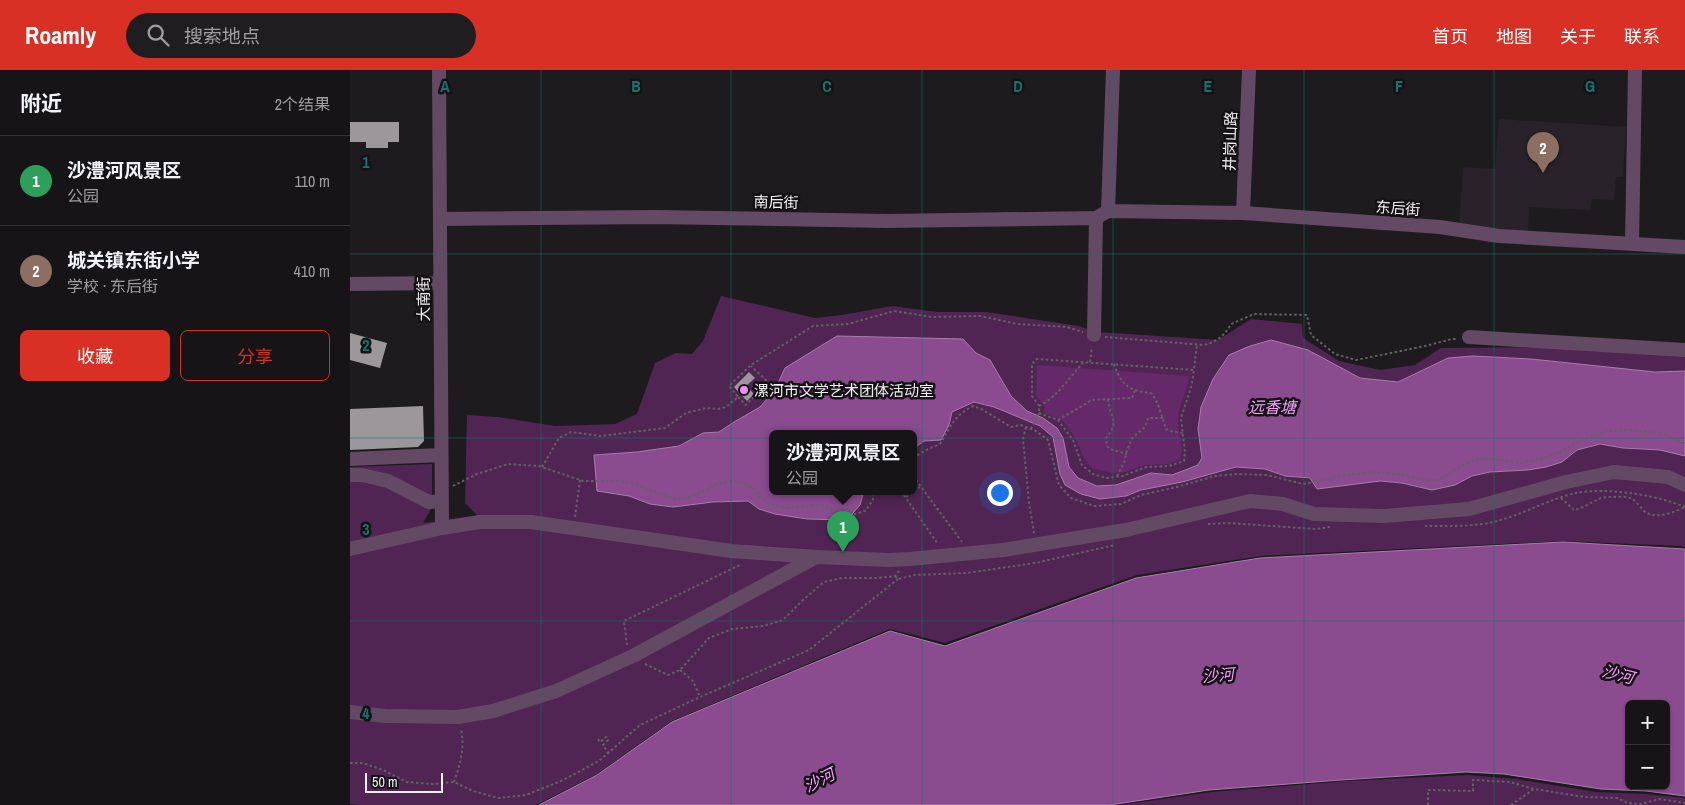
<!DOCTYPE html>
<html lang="zh">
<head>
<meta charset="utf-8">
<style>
	body { margin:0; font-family:"Archivo Narrow","Noto Sans SC",sans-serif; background:#1f1d1f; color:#f1f3f6 }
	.controls { position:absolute; right:15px; bottom:15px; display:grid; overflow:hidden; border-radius:8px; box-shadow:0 1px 4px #0004 }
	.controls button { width:45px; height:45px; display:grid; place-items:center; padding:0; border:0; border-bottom:1px solid #353335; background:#161416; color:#f1f3f6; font:25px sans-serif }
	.scale { position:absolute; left:15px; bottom:12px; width:78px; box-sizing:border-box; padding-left:5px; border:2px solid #f0eef0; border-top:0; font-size:14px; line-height:18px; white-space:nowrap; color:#f0eef0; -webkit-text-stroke:4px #151215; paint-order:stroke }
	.you { position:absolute; left:649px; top:422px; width:18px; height:18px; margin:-12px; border:4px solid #fff; border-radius:50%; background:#1a73e8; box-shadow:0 0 0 8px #1a73e833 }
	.badge { display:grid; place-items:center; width:32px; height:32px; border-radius:50%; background:#d93025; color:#fff; font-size:16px; font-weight:700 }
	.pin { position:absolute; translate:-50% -41px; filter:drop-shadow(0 1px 2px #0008) }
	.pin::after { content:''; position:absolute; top:26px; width:18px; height:15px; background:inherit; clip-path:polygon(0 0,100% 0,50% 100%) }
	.popup { position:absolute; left:419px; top:360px; width:148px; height:65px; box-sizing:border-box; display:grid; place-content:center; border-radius:8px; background:#161416; filter:drop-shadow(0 1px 4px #0005); font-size:16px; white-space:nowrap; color:#9e9ea1 }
	.popup b { font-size:19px; color:#f1f3f6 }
	.popup::after { content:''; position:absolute; left:50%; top:100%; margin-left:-10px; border:10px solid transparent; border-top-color:#161416 }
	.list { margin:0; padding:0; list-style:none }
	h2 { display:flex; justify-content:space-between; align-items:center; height:65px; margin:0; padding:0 20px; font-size:21px }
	h2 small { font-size:16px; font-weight:400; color:#9e9ea1 }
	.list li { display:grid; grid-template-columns:32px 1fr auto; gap:15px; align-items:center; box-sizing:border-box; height:90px; padding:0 20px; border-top:1px solid #353335 }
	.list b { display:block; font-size:19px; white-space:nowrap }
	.list p { margin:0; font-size:16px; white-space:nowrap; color:#9e9ea1 }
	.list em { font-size:16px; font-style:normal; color:#9e9ea1 }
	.actions { display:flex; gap:10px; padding:15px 20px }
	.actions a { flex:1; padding:11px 0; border:1px solid #d93025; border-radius:8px; text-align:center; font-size:18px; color:#d93025 }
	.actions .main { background:#d93025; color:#fff }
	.icon { flex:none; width:28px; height:28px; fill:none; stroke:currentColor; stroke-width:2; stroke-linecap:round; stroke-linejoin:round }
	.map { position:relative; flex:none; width:1335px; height:735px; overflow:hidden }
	header { display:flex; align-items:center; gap:30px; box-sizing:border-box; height:70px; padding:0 25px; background:#d93025; color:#fff }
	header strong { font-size:24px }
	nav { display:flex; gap:28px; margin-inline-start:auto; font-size:18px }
	.search { width:350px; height:45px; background:#1f1d1f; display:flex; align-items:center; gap:12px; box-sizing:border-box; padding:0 18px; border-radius:28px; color:#9e9ea1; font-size:19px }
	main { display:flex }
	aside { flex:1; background:#161416 }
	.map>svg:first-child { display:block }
</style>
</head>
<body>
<header>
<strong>Roamly</strong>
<div class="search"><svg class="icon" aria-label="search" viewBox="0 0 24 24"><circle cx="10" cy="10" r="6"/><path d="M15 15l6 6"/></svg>搜索地点</div>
<nav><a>首页</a><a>地图</a><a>关于</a><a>联系</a></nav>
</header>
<main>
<aside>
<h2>附近<small>2个结果</small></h2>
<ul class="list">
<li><span class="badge" style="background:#2e9e5b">1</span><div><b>沙澧河风景区</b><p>公园</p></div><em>110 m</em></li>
<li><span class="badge" style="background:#8d6e63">2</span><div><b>城关镇东街小学</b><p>学校 · 东后街</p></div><em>410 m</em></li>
</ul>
<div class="actions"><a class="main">收藏</a><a>分享</a></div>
</aside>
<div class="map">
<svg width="1335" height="735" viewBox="0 0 1335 735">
	<rect width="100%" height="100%" fill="#1e1b1e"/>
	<path fill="#29222a" d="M1149 49 1276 57 1273 107H1266L1264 130 1242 129 1241 140 1179 137 1178 161 1109 157 1113 97 1145 99Z"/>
	<path fill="#502553" d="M371 226 465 248 492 245 542 236 588 242H636L728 256 748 262 868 270 901 249 952 254 953 268 989 291 1030 300 1065 295 1091 278 1203 277 1335 285V301L1305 302 1181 289 1123 286 1098 288 1048 312 1010 308 958 280 848 359 852 388 848 395 822 405 801 403 766 415 747 416 728 408 719 397 713 369 707 358 693 348 677 341 661 326 640 290 626 283 613 269 435 298 425 320 410 337 384 352 369 362 353 363 329 376 287 382 245 385 247 421 279 426 300 434 322 437 363 432 398 431 409 439 425 444 457 449 485 450 510 435 514 421H563V379L574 371 591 370 599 355 602 342 624 332 644 337 690 356 703 367 710 404 750 429 776 426 791 420 832 412 886 397 915 399 935 406 960 409 1010 412 1030 411 1052 413 1082 420 1105 415 1122 406 1140 402 1178 400 1212 392 1227 380 1250 374 1273 378 1310 380 1335 386V477L1329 476 1212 471 911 486 787 505 595 573 540 559 322 651 247 704 186 735H10L0 734V397L82 394V437L73 453 128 446 115 433 117 345 148 347 205 356 265 354 287 344 305 293 326 283 342 284 353 271Z
		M1117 705 1166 709 1246 722 1297 724 1335 728V735H771L861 722 996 711Z"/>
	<path fill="#65296a" d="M687 295 839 306C838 322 828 336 828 349 827 362 835 375 830 389L819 394 794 395 776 402 762 403 742 398 734 388 724 366 713 351 695 343 694 335 686 326Z"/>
	<path fill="#8a4c8f" stroke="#a97dac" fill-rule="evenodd" d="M487 266 613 269 626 283 640 290 661 326 677 341 693 348 707 358 713 368 719 397 728 408 747 416 766 415 801 403 822 405 848 395 852 388 848 359 851 337 863 309 879 285 900 276 921 270 958 280 1010 308 1048 312 1098 288 1123 286 1181 289 1305 302 1335 301V386L1310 380 1273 378 1250 374 1227 380 1212 392 1196 397 1178 400 1140 402 1122 406 1105 415 1082 420 1052 413 1030 411 967 419 960 408 935 406 915 399 886 397 832 412 791 420 776 426 750 429 731 424 715 415 710 404 703 367 690 356 644 337 624 332 602 342 599 355 591 370 574 371 563 379V363H423V421H514L510 435 497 450 457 449 425 444 409 439 398 431 363 432 323 437 300 434 279 426 247 421 244 385 287 382 329 376 353 363 369 362 384 352 410 337 425 320 435 298Z
		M1213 472 1335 479V726L1296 721 1251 719 1154 704 1116 702 991 710 859 720 760 735H189L247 705 322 652 540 561 595 576 786 508 910 488ZM1279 634H1316V716H1279Z"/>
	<path fill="#9b979b" d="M0 52H49V72H38V78H16V72H0Z
		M0 263 37 273 30 298 0 290Z
		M399 302 405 308 396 316 404 324 397 331 384 317Z
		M73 336 74 371 68 377 0 380V339Z"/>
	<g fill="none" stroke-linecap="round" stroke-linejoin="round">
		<path stroke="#636163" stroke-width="2" stroke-dasharray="2.5 2.5" stroke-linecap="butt" d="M755 267 854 275C867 272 875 265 881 254L904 244 957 245 961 265 985 284 1006 290 1075 276 1102 269H1107
			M740 292 742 277
			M764 294C771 315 779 321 801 323 809 333 812 347 816 359L820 361 833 363
			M388 327 396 335 418 312 401 296
			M758 329C759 348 771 350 756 368L757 376 760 379 777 384
			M689 336C707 327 719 308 733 293
			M689 343 708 350 723 370 732 395 743 404 756 408 773 406 796 397 819 396 834 391 835 382 831 348 842 314 847 275
			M708 350 742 330 782 328 785 320
			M676 357 673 369 679 433 684 463
			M681 359 689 343V336L682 326V294L687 289 844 300
			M563 388 578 379 590 374C601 357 603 346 623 336L633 340 661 357 671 355 686 361 698 370 709 415 721 428 744 436 771 434 791 425 827 417 865 406 888 404 917 405 953 414 1003 404 1026 402 1054 405 1074 410H1089L1108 398 1126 389H1142L1171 393 1191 389 1210 382 1234 369 1258 361 1280 360 1309 363 1335 373
			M192 397 209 368 221 362 251 366 315 358 336 343 356 338 368 339 376 337 388 327 379 316 401 295 463 256 498 254 544 241 582 247 630 246 668 254 717 257 733 262
			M563 406 612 472
			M767 406 774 393 777 380 782 368 795 357 798 348H813
			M103 416 127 404 158 394 189 396 233 411H266L282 413 324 429 336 428 355 421 367 414 381 411 392 413 403 418 412 429 427 436 438 438 470 435 479 438 491 445 505 444 515 441 523 430V421
			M551 421 588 474
			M556 427 570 417
			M1211 428 1224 440C1237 438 1247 426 1260 427 1266 427 1274 426 1280 428 1287 430 1291 440 1297 443 1309 449 1324 442 1335 437
			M225 447 230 410
			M858 454 878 453 966 459 980 457
			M1075 456C1096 456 1126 457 1147 451 1174 444 1199 429 1226 423 1256 417 1307 425 1335 437
			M545 506 548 509 565 505 617 503 685 493 765 475
			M277 575 274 551 392 494
			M295 594 318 605 330 600 359 568 382 559 413 556 433 550 453 530 474 512 492 508H528L545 506 549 501
			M330 600 343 611 350 627
			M248 669 250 672 256 667 258 670 253 675 258 683
			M0 693H13L33 700 57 712 83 714 104 712 123 721 148 728 176 725 211 711 249 691 290 655 350 627 459 580 548 509
			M104 712C110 695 115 677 111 659
			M1078 735V720L1123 721V710L1160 712 1184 719
			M1161 735 1184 719 1235 727 1267 728 1278 733 1291 734 1310 729 1335 733"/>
		<path stroke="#644965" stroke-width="14" d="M89 0 92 458
			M758 141 893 143 1090 157 1149 166 1335 177
			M758 141 763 0
			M893 143 899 0
			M90 149 305 147 538 151 746 148 758 141
			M1282 174 1285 0
			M0 214 89 213
			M744 265 746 148
			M1119 267 1335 280
			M0 389 91 385
			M0 405H12L38 411 79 432 92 431
			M0 479 92 458 130 452H181L381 481 467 487 539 490 560 489 653 480 776 460 900 431 933 434 964 444 1034 446 1119 439 1216 412 1264 402 1318 407 1335 415
			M0 642 35 646 108 647 143 641 206 621 283 586 466 487"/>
	</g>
	<path fill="none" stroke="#0f766e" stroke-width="1" stroke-opacity="0.55" d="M191 0V735M381 0V735M572 0V735M763 0V735M954 0V735M1144 0V735M0 184H1335M0 368H1335M0 551H1335"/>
	<circle fill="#ef8bf7" stroke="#151215" stroke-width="2" cx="394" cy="320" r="5"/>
	<g text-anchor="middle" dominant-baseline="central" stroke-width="5" stroke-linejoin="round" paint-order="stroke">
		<g font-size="15" fill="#f0eef0" stroke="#151215">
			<text transform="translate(880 71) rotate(-88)">井岗山路</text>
			<text transform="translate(426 132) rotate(1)">南后街</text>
			<text transform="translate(1048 138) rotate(4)">东后街</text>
			<text transform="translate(73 229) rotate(-90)">大南街</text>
		</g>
		<g font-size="15" fill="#f0eef0" stroke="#151215" text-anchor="start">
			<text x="404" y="320">漯河市文学艺术团体活动室</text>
		</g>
		<g font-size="16" font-style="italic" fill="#f6a1fc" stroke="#151215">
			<text x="922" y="337">远香塘</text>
			<text transform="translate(1268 604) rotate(14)">沙河</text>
			<text transform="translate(868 605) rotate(-5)">沙河</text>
			<text transform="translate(469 710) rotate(-27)">沙河</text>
		</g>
	</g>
	<g font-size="16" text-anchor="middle" font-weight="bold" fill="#0f766e" stroke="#151215" stroke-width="5" stroke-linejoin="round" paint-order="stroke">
		<text x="95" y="22">A</text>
		<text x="286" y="22">B</text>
		<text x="477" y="22">C</text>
		<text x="668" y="22">D</text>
		<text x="858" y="22">E</text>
		<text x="1049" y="22">F</text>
		<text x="1240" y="22">G</text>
		<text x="16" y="98">1</text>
		<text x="16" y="281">2</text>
		<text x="16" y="465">3</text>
		<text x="16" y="649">4</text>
	</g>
</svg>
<div class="controls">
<button>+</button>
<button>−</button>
</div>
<div class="scale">50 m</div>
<div class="you"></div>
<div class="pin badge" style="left:493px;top:482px;background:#2e9e5b">1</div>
<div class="popup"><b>沙澧河风景区</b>公园</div>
<div class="pin badge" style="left:1193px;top:103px;background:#8d6e63">2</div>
</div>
</main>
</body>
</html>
